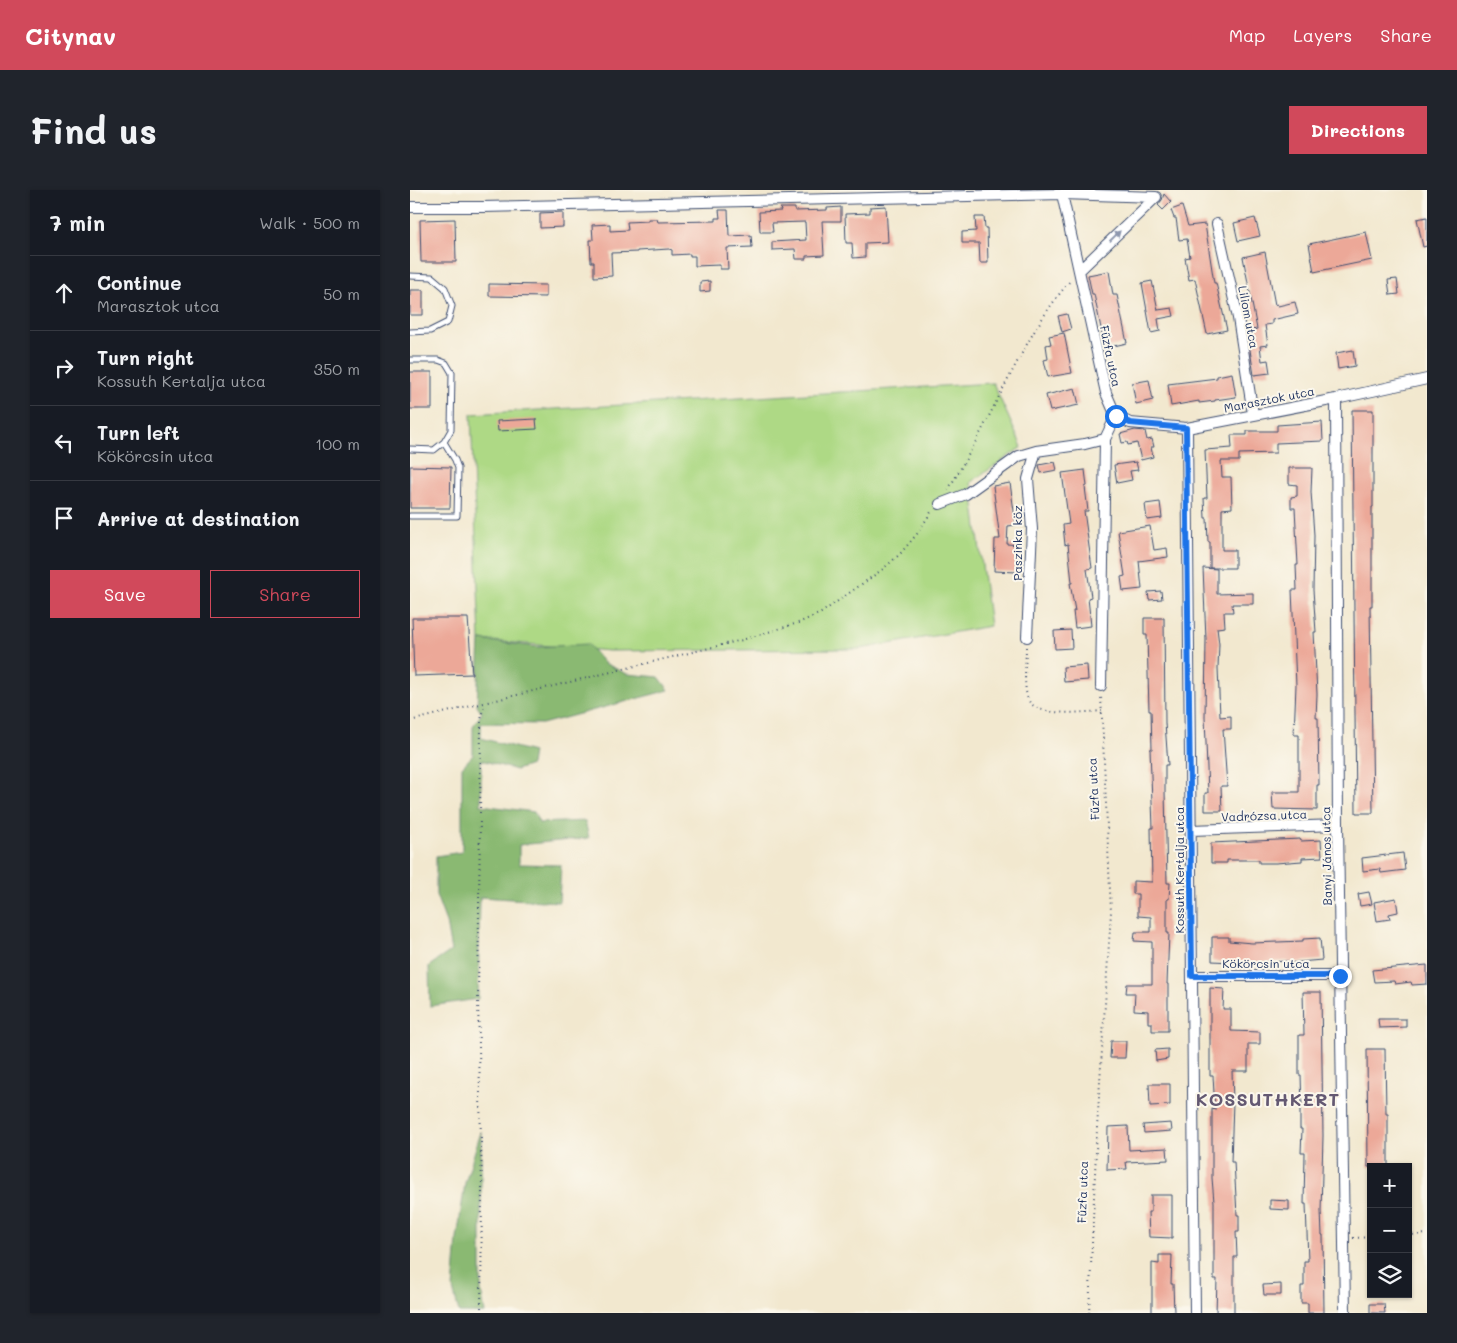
<!DOCTYPE html>
<html lang="en">
<head>
<meta charset="utf-8">
<style>
	body { margin:0; font-family:Mali,sans-serif; background:#20242c; color:#f1f3f6 }
	.controls { position:absolute; right:15px; bottom:15px; display:grid; overflow:hidden; border-radius:0px; box-shadow:0 1px 4px #0004 }
	.controls button { width:45px; height:45px; display:grid; place-items:center; padding:0; border:0; border-bottom:1px solid #363941; background:#171b24; color:#f1f3f6; font:25px sans-serif }
	.stop { position:absolute; width:15px; height:15px; margin:-11px; border:4px solid #1a73e8; border-radius:50%; background:#fff }
	.stop.end { background:#1a73e8; border-color:#fff; box-shadow:0 1px 5px #0008 }
	.list { margin:0; padding:0; list-style:none }
	h2 { display:flex; justify-content:space-between; align-items:center; height:65px; margin:0; padding:0 20px; font-size:21px }
	h2 small { font-size:16px; font-weight:400; color:#9ea1a6 }
	.list li { display:grid; grid-template-columns:32px 1fr auto; gap:15px; align-items:center; box-sizing:border-box; height:75px; padding:0 20px; border-top:1px solid #363941 }
	.list b { display:block; font-size:19px; white-space:nowrap }
	.list p { margin:0; font-size:16px; white-space:nowrap; color:#9ea1a6 }
	.list em { font-size:16px; font-style:normal; color:#9ea1a6 }
	.actions { display:flex; gap:10px; padding:15px 20px }
	.actions a { flex:1; padding:11px 0; border:1px solid #d1495b; border-radius:0px; text-align:center; font-size:18px; color:#d1495b }
	.actions .main { background:#d1495b; color:#fff }
	.icon { flex:none; width:28px; height:28px; fill:none; stroke:currentColor; stroke-width:2; stroke-linecap:round; stroke-linejoin:round }
	.map { position:relative; flex:none; width:1017px; height:1123px; overflow:hidden; border-radius:0px }
	header { display:flex; align-items:center; gap:30px; box-sizing:border-box; height:70px; padding:0 25px; background:#d1495b; color:#fff }
	header strong { font-size:24px }
	nav { display:flex; gap:28px; margin-inline-start:auto; font-size:18px }
	.intro { display:flex; align-items:center; justify-content:space-between; box-sizing:border-box; height:120px; padding:0 30px }
	h1 { margin:0; font-size:35px }
	.button { padding:12px 22px; border-radius:0px; background:#d1495b; color:#fff; font-size:18px; font-weight:700 }
	main { display:flex; gap:30px; padding:0 30px }
	aside { flex:1; background:#171b24; border-radius:0px; box-shadow:0 1px 4px #0004 }
	.map>svg:first-child { display:block }
</style>
</head>
<body>
<header>
<strong>Citynav</strong>
<nav><a>Map</a><a>Layers</a><a>Share</a></nav>
</header>
<div class="intro"><h1>Find us</h1><a class="button">Directions</a></div>
<main>
<aside>
<h2>7 min<small>Walk · 500 m</small></h2>
<ul class="list">
<li><svg class="icon" aria-label="ahead" viewBox="0 0 24 24"><path d="M12 20V5M6 11l6-6 6 6"/></svg><div><b>Continue</b><p>Marasztok utca</p></div><em>50 m</em></li>
<li><svg class="icon" aria-label="right" viewBox="0 0 24 24"><path d="M7 20v-9h11M14 6l5 5-5 5"/></svg><div><b>Turn right</b><p>Kossuth Kertalja utca</p></div><em>350 m</em></li>
<li><svg class="icon" aria-label="left" viewBox="0 0 24 24"><path d="M17 20v-9H6M10 6l-5 5 5 5"/></svg><div><b>Turn left</b><p>Kökörcsin utca</p></div><em>100 m</em></li>
<li><svg class="icon" aria-label="arrive" viewBox="0 0 24 24"><path d="M6 21V4h12l-3 4 3 4H6"/></svg><div><b>Arrive at destination</b></div></li>
</ul>
<div class="actions"><a class="main">Save</a><a>Share</a></div>
</aside>
<div class="map">
<svg width="1017" height="1123" viewBox="0 0 1017 1123">
	<rect width="100%" height="100%" fill="#fbf7ec"/>
	<filter id="ink" filterUnits="userSpaceOnUse"><feTurbulence type="fractalNoise" baseFrequency=".02" numOctaves="2"/><feDisplacementMap in="SourceGraphic" scale="10" xChannelSelector="R" yChannelSelector="G"/><feConvolveMatrix kernelMatrix="1 2 1 2 8 2 1 2 1" color-interpolation-filters="sRGB"/></filter>
	<filter id="wash" filterUnits="userSpaceOnUse"><feTurbulence type="fractalNoise" baseFrequency=".0096" numOctaves="4" result="noise"/><feDisplacementMap in="SourceGraphic" scale="20" xChannelSelector="R" yChannelSelector="G"/><feGaussianBlur stdDeviation="1.12" result="paint"/><feColorMatrix in="noise" values="0 0 0 0 0 0 0 0 0 0 0 0 0 0 0 0 0 1.4 0 .05"/><feComposite in="paint" operator="in"/></filter>
	<g filter="url(#wash)">
		<rect width="100%" height="100%" fill="#f2e8cf"/>
		<path fill="#aed985" stroke="#648472" d="M583 193 612 257 561 292 580 436 450 459 199 461 70 450 61 224Z"/>
		<path fill="#8ab972" stroke="#527468" d="M70 450 128 457 178 454 194 473 217 484 249 487 259 500 132 534 71 533V548L123 562 121 575 106 580 71 570V615L124 622 129 633 175 631 179 648 109 655V674L151 675 149 712 70 707 68 809 20 816 19 776 41 761 36 732 26 705V666L52 662V577L63 565V536L72 523 67 515Z
			M71 941V1100L75 1123H49L43 1099 47 1049 55 993Z"/>
		<g id="blocks">
			<path fill="#eca898" d="M754 4 761 12 753 20 748 15 752 10Z
				M476 16 478 52 455 53V67L443 68 442 53H436L435 24 460 23V17Z
				M772 16 778 36 795 34 804 93H806L817 140 797 144 785 89 779 90 775 68 780 67 777 49 769 50 766 28H764L761 20Z
				M431 17V31H412L414 65 396 66V69H386L385 59 362 60V52L396 50 395 32 362 33 363 42H350L349 22 371 21 370 18H385V21L417 20V18Z
				M309 20H318L319 46 341 45 342 57 317 58 318 79H310V75L285 76V66H280V64L262 65V60L259 59 227 61V62L201 63 202 86 184 87V72H181L180 50H183L182 35 200 34V41L218 40 217 32 238 31V29H247L248 32 306 31V28H310Z
				M153 22V37L130 38V23Z
				M565 27H574L575 38H577L578 73H570L569 53H552V42L566 41Z
				M1017 27V56L1013 57 1007 29Z
				M845 28 850 46 828 51 824 33Z
				M45 29 46 72H11L10 30Z
				M956 42 962 70 904 82 899 54Z
				M855 62 865 115 867 114 868 116 885 112 888 124 862 130V134L855 135 858 155 850 156 852 171 858 170 860 183 844 185 837 141 847 139 833 67Z
				M699 81 703 105H707L717 153 695 158 684 104H682L678 85Z
				M987 89 989 104 980 105 978 90Z
				M300 91V101L290 102V92Z
				M742 91 748 120 762 118 764 126 748 129 750 141 741 143 732 93Z
				M79 94 136 95V107L79 106Z
				M0 100H13V125H0Z
				M657 124 661 139 652 142 648 126Z
				M654 143 662 183 638 187 634 170 638 169 636 155 641 154 639 146Z
				M943 160 945 176 928 179 926 163Z
				M0 182H22V219H0Z
				M822 183 826 207 805 210V211L789 213V211L761 216 758 194 807 188V186Z
				M739 190 743 210 726 214 722 193Z
				M665 198 669 215 640 221 636 205Z
				M942 220H963V317H962V416H960L963 623H946Z
				M126 229 127 239 88 241 87 231Z
				M912 232 913 251 866 253V263L829 264V271H811L812 287H821L822 318 812 319V360H825V378H800V352H798L797 328H795L794 308H797L795 260 822 258 821 245H837V241H867V235Z
				M725 240 735 241 737 250 742 249 744 257H741L743 267 731 270 727 253 718 255 717 252 712 253 710 244Z
				M645 272 647 280 631 283 629 275Z
				M726 272 728 280 720 281 722 290 707 293 704 275Z
				M0 276 41 277 40 318H0Z
				M879 278H902L901 302 904 345 903 400 906 442H904L907 504 906 528H908L909 595H907V620L863 619 862 602H889V545H884L886 495 882 400H887L886 375H888L885 318H881V307L887 306V295L879 294Z
				M675 280 677 296 675 297 678 321H674L682 378 677 379 681 407 678 408 681 436 665 438 663 421H665L660 393H662L658 354 655 355 653 335 659 334 652 283Z
				M600 293 606 335 598 336 597 354 609 355 607 382 584 381 585 349H590L583 296Z
				M750 312 752 328 737 330 735 314Z
				M740 336 744 360 757 358 758 367 729 371 732 399 713 401 711 387 715 386 708 341Z
				M793 378 807 379V404L843 403V414H822L823 422H814L815 437 807 438 809 454 808 478 810 527 821 526V539H813L817 596H811L812 621H795V603H798L795 527 796 449Z
				M751 401 752 409 739 410 738 402Z
				M2 428H58L62 484 4 486Z
				M734 428H754L755 533 758 575H755V601L757 693H760L759 709H757V743H759L757 794H758V841H742V833H738V821L724 820 725 803H716L717 794H742V752L724 751 725 742H741V727L728 726V704H723V691L742 692 741 638H743L740 559H742L741 521H739L737 445H734Z
				M661 440 662 458 645 459 644 441Z
				M677 475 678 490 654 492 653 477Z
				M890 649 891 651 911 650 912 667 892 668V671L866 673H849V670H817V673H801V653Z
				M993 663 995 680 971 683 970 679 953 681 952 668Z
				M959 702 962 714 950 716 948 704Z
				M986 708 988 722 979 724 980 729 967 731 964 712Z
				M802 747H819V751L842 753 893 751V749L910 748 912 770 878 773V771L842 773 802 771Z
				M1017 775V794L1002 795 1001 792 985 794 984 791 964 792 962 780Z
				M800 798 814 799 813 819H821V841L850 842V854H838V881H822L823 912 821 972H824L827 1025H829V1042H826L827 1067H824V1123H806L807 1089H804V1012L802 988V919L805 920 803 886H800Z
				M893 802H911L913 946 911 1021 912 1045H913L914 1123H898V1113H891V1096H894V1071H898L896 1014H894L895 963H891L892 939H890V918H892L891 885H889V845H894Z
				M968 829H996V837L969 838Z
				M701 851H716L715 868H700Z
				M758 859V869L746 871 745 860Z
				M957 859H975L976 924H978V977H958Z
				M739 894H760V915L740 916Z
				M761 933 762 941 734 943 733 935Z
				M718 936 719 960 757 958 758 970 716 972 717 979 697 980 698 937Z
				M741 1005H762V1048L739 1047 738 1022H741Z
				M860 1010 879 1011V1020L860 1019Z
				M749 1065H762L761 1094H763L764 1123H742V1073L749 1074Z
				M871 1094V1105H854L853 1095Z
				M960 1114H974L975 1123H960Z"/>
		</g>
	</g>
	<g filter="url(#ink)">
		<use href="#blocks" fill-opacity="0" stroke="#3b4b6f" stroke-width="1"/>
		<g fill="none" stroke-linecap="round" stroke-linejoin="round">
			<defs>
				<path id="service" d="M0 86 22 87 35 98 42 116 38 132 20 141 0 142
					M0 170H28L36 173 42 183 41 240 34 252 24 260 0 259
					M0 326H47L48 278 45 270 34 252"/>
				<path id="minor" d="M652 4 696 203 706 226
					M0 17H72L652 4 746 7
					M807 34 828 128 843 224
					M670 80 746 7
					M926 209 928 635 935 1123
					M706 226 720 233 777 238 926 209 1017 189
					M777 238 785 1123
					M530 314 556 304 609 266 626 261
					M617 447 622 339 618 289 626 261 675 254 695 249
					M691 496 695 249 706 226
					M781 640 928 635
					M782 786H930"/>
			</defs>
			<use href="#service" stroke="#3b4b6f" stroke-width="7"/>
			<use href="#minor" stroke="#3b4b6f" stroke-width="12"/>
			<path stroke="#3b4b6f" stroke-width="2" stroke-dasharray="1 4" stroke-linecap="butt" d="M538 300C554 273 570 245 584 216 607 173 628 128 660 91
				M616 457C616 470 613 497 618 509 625 528 675 522 692 521
				M0 531 332 450 388 433 411 423 473 379 490 364 507 344 523 319
				M998 1045 1017 1044
				M943 1048 961 1047
				M71 1123 72 999 68 809 71 533 72 523 76 514
				M679 1123 687 938 701 722 691 506"/>
			<use href="#service" stroke="#fff" stroke-width="5"/>
			<use href="#minor" stroke="#fff" stroke-width="10"/>
		</g>
		<defs><path id="oneway-solid" d="M-6-.8H1V-3.2L6.5 0L1 3.2V.8H-6Z" transform="scale(1.25)"/></defs>
		<use fill="#8d97ae" href="#oneway-solid" transform="translate(705 46) rotate(-44)"/>
	</g>
	<g fill="none" stroke-linecap="round" stroke-linejoin="round" filter="url(#ink)">
		<path stroke="#1a73e8" stroke-width="6" d="M706 226 720 233 776 238 782 786H930"/>
	</g>
	<g text-anchor="middle" dominant-baseline="central" stroke-width="4" stroke-linejoin="round" paint-order="stroke">
		<g font-size="12" fill="#1b2f5e" stroke="#fbf7ec">
			<text transform="translate(839 127) rotate(79)">Liliom utca</text>
			<text transform="translate(701 166) rotate(78)">Fűzfa utca</text>
			<text transform="translate(859 209) rotate(-11)">Marasztok utca</text>
			<text transform="translate(607 353) rotate(-90)">Paszinka köz</text>
			<text transform="translate(683 599) rotate(-93)">Fűzfa utca</text>
			<text transform="translate(854 625) rotate(-2)">Vadrózsa utca</text>
			<text transform="translate(916 666) rotate(-91)">Banyi János utca</text>
			<text transform="translate(769 680) rotate(-90)">Kossuth Kertalja utca</text>
			<text x="856" y="773">Kökörcsin utca</text>
			<text transform="translate(672 1002) rotate(-88)">Fűzfa utca</text>
		</g>
		<g font-size="18" font-weight="bold" letter-spacing="1" fill="#645972" stroke="#fbf7ec">
			<text x="858" y="909">KOSSUTHKERT</text>
		</g>
	</g>
</svg>
<div class="controls">
<button>+</button>
<button>−</button>
<button><svg class="icon" aria-label="layers" viewBox="0 0 24 24"><path d="M12 4l9 5-9 5-9-5zM3 14l9 5 9-5"/></svg></button>
</div>
<div class="stop" style="left:706px;top:226px"></div>
<div class="stop end" style="left:930px;top:786px"></div>
</div>
</main>
</body>
</html>
